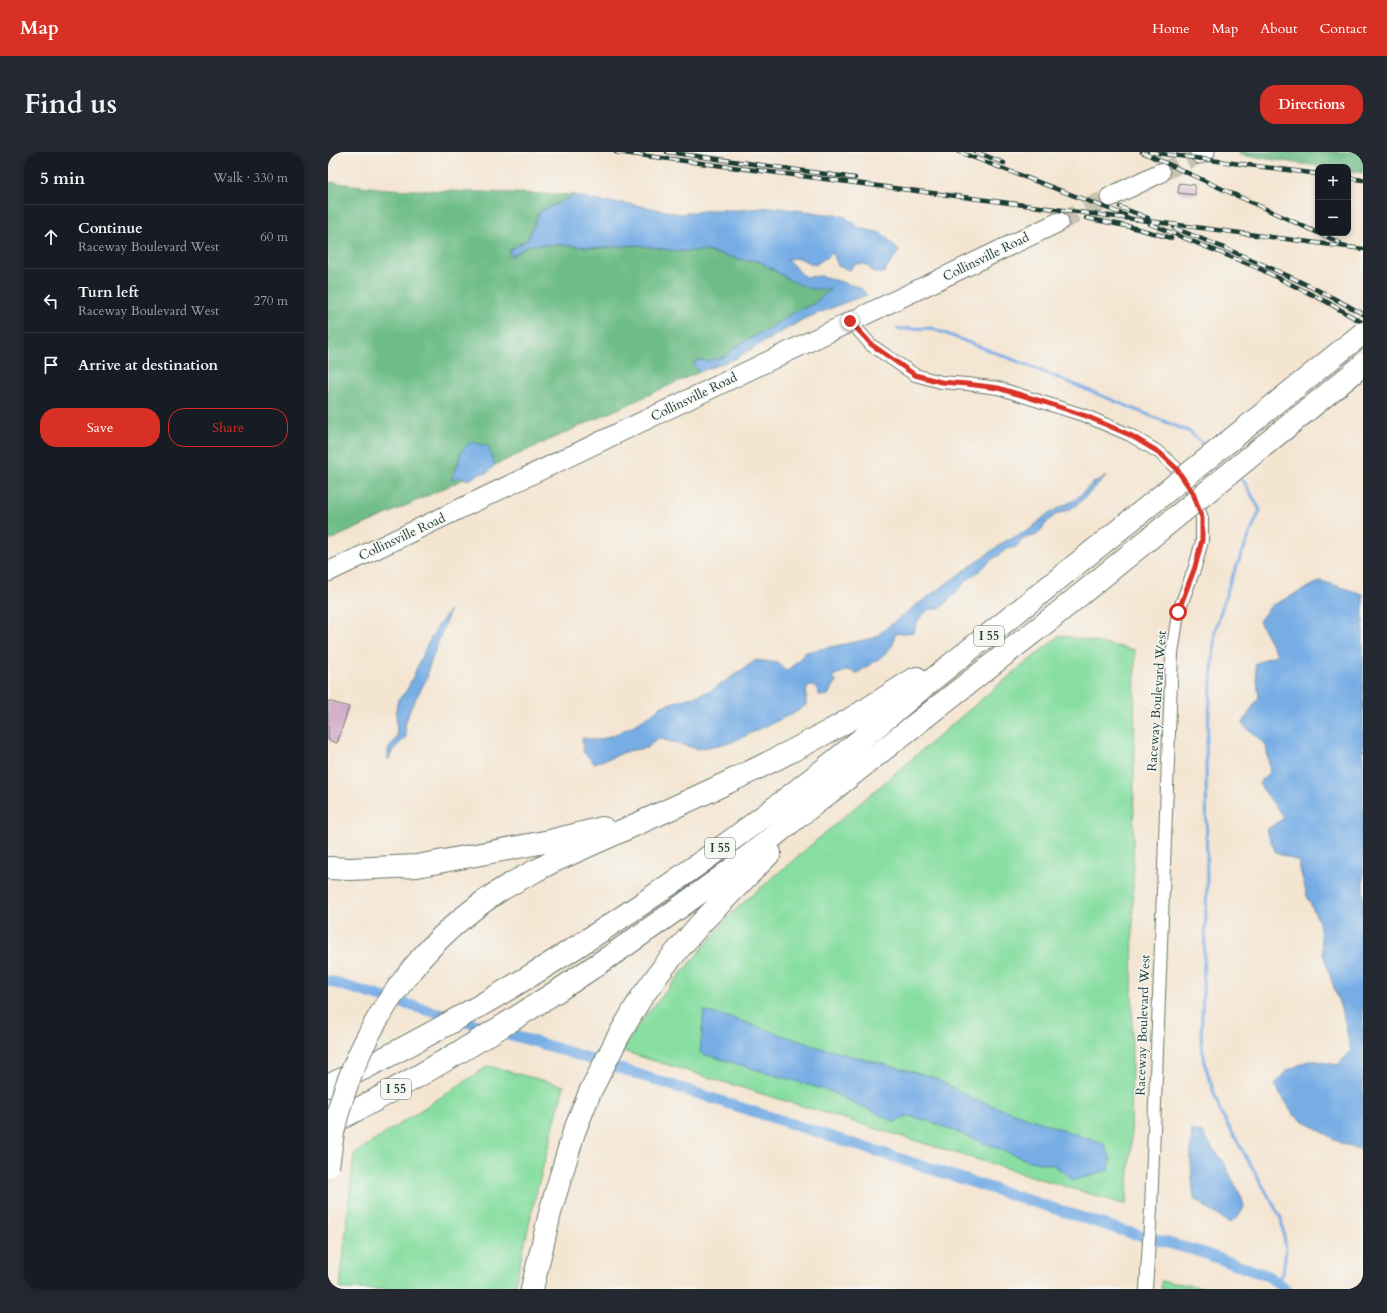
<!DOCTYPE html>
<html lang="en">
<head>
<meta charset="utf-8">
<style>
	body { margin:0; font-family:Cardo,serif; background:#242831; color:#f1f3f6 }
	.controls { position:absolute; right:12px; top:12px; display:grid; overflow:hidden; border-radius:8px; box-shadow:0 2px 6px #0003 }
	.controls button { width:36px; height:36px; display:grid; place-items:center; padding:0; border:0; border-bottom:1px solid #363941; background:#171b24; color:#f1f3f6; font:20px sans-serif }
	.stop { position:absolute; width:12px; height:12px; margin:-9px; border:3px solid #d93025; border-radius:50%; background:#fff }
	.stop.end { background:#d93025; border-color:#fff; box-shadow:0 1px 4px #0008 }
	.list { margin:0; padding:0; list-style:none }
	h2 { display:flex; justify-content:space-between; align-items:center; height:52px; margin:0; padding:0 16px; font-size:17px }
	h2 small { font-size:13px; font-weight:400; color:#9ea1a6 }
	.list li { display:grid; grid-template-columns:26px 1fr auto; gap:12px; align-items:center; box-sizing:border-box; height:64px; padding:0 16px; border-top:1px solid #363941 }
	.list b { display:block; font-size:15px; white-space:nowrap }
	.list p { margin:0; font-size:13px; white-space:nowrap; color:#9ea1a6 }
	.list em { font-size:13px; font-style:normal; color:#9ea1a6 }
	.actions { display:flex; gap:8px; padding:12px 16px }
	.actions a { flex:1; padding:9px 0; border:1px solid #d93025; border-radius:16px; text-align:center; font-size:14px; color:#d93025 }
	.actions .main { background:#d93025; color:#fff }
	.icon { flex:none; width:22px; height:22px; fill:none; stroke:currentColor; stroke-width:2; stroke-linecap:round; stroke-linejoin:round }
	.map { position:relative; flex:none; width:1035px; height:1137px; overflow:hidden; border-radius:16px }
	header { display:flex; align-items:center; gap:24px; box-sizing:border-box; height:56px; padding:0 20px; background:#d93025; color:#fff }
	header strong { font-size:19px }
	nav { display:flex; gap:22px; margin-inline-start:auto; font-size:14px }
	.intro { display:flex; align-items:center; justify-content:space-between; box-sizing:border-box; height:96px; padding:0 24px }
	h1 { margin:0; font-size:28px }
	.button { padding:10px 18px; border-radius:16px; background:#d93025; color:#fff; font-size:14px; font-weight:700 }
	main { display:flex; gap:24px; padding:0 24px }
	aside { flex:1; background:#171b24; border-radius:16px; box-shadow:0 2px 6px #0003 }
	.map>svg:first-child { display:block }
</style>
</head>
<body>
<header>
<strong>Map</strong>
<nav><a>Home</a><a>Map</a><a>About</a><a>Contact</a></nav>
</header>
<div class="intro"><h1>Find us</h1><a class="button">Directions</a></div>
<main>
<aside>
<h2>5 min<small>Walk · 330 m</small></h2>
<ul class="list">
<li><svg class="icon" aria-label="ahead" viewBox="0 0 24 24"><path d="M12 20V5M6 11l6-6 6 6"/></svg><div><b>Continue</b><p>Raceway Boulevard West</p></div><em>60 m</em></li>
<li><svg class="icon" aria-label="left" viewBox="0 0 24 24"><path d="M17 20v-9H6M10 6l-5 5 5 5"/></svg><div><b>Turn left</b><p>Raceway Boulevard West</p></div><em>270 m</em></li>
<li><svg class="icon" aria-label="arrive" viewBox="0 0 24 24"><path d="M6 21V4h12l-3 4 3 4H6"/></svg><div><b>Arrive at destination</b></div></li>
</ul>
<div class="actions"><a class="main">Save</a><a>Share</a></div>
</aside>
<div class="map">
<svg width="1035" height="1137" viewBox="0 0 1035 1137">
	<rect width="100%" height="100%" fill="#f6f6f2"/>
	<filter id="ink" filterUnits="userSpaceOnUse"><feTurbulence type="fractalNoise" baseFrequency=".025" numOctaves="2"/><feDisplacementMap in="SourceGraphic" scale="8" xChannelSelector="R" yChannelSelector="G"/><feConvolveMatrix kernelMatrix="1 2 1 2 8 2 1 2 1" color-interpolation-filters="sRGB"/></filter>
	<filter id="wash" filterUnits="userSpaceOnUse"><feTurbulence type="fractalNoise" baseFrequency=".012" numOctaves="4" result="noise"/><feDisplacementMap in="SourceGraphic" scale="16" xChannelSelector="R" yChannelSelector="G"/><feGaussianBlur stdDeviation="0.9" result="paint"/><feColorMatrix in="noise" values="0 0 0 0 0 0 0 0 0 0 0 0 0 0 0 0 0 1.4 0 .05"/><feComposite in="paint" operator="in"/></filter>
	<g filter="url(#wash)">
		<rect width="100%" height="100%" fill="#f4e5d1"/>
		<path fill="#88dea1" stroke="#548e6a" d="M732 483 807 498 803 997 798 1053 294 899 317 864 408 757 668 535Z
			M160 914 236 934 209 1038 186 1137H12L26 1002Z
			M833 1129 875 1135 879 1137H833Z"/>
		<path fill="#6ebd87" stroke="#467d5e" d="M910 0H1035V21L1020 18V15H996L912 3Z
			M0 30 59 37 247 43 211 60 200 87 182 98 183 105 201 93H232L269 96 308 93 348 99H380L411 107 431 109 464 129 503 137 487 151 467 160 445 174 409 194 396 205 379 209 370 208 365 211 371 220 0 389Z"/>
		<path fill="#77ade5" stroke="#4b758c" d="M247 43 270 49 303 52 352 62 381 58H413L444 55 516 64 531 76 554 81 571 99 555 121H546L538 112H527L522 118 510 114 505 101 487 113 471 106 459 107 477 125 494 124 533 136 539 143 521 149 476 167 406 207 371 220 365 212 370 208 379 209 396 205 409 194 445 174 467 160 487 151 503 137H483L464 129 431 109 411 107 380 99H348L308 93 269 96 232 93H201L182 105V98L200 87 211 60Z
			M143 290 160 294 167 313 159 321 150 322 141 328 132 325 123 328 129 315 133 300Z
			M779 324 750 352 740 358 729 362 720 369 709 383 695 387 688 395 679 397 662 409 654 417 639 428 613 456 600 458 590 468 586 480 567 482C566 485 566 489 565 492 559 503 540 514 529 521L520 518 504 524 508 530 500 543 492 544 488 535 480 533 478 541V553L468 560 404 590 370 597 330 586 319 596 299 599 286 605 266 611 255 600 254 586 271 588 290 581 312 570 334 554 383 539 428 508 450 511 459 519 478 500 546 486 572 465 676 390 701 378 718 363 748 347 765 331Z
			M993 429 1035 442V998L1014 992 966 963 947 933 958 919 982 908 1010 913 1023 899 1016 866 995 802 991 770 979 744 970 709 948 701 938 678 956 666 931 632 942 619 938 593 914 572 931 545 927 512 949 502 931 469 943 454Z
			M122 458 101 515 99 526 82 557 77 573 78 585 65 598 60 608V598L69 585 68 557 70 548 79 538 99 493 110 474Z
			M376 859 404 866 486 894 605 925 645 947 776 992 783 1007 781 1018 763 1024 745 1028 726 1013 701 1009 601 969 580 964 567 970 501 939 372 901Z
			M864 978 876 982 884 996 895 1009 914 1046 916 1055 911 1064 902 1071 880 1057 866 1045C863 1023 862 1001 864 978Z"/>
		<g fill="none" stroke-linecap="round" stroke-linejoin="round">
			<path stroke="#77ade5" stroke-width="3" d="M569 177 603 176 694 211 862 280 879 296
				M910 324 917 331 932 358 902 430 887 479 878 601 879 734 873 889 878 916 892 959 953 1066 958 1097 955 1121 947 1130"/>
			<path stroke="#77ade5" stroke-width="11" d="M0 829 228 896 796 1079 873 1100 940 1124 958 1137"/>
		</g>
		<g id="blocks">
			<path fill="#cda5c5" d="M851 31 867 33V43L850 41Z
				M0 549 21 555 9 591 0 588Z"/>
		</g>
	</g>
	<g filter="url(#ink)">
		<use href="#blocks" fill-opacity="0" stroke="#6a786b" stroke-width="1"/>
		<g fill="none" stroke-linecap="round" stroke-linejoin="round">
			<path stroke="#c9c3b2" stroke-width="19" stroke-dasharray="19 10" stroke-linecap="butt" d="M832 21 872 2
				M731 70 782 45"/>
			<defs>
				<path id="minor" d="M522 169 543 193 587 223 613 230 639 232 670 236 758 264 802 283 832 301 848 316 865 341 874 366V389L867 415 850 461 844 502 823 1057 818 1137"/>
				<path id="primary" d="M872 2 877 0
					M782 45 832 21
					M0 420 731 70"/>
				<path id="motorway" d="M0 716 22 717 89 714 222 689 275 676
					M85 816C108 787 137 762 168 741 186 729 206 720 224 710 315 669 407 630 494 583 525 567 555 547 584 528L589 526
					M0 934C109 882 215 819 315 751 375 710 433 667 490 622 531 590 570 556 610 523 643 496 676 471 709 444
					M0 973C136 903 269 817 392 726 429 698 464 669 501 641 575 582 650 523 725 465
					M204 1137 223 1057 246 980 262 940 290 885 313 846 337 813 373 771 442 701"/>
			</defs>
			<use href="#minor" stroke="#6a786b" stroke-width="14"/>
			<use href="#primary" stroke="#6a786b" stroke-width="21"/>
			<use href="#motorway" stroke="#6a786b" stroke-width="24"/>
			<use href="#minor" stroke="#fff" stroke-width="12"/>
			<use href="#primary" stroke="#fff" stroke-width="19"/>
			<use href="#motorway" stroke="#fff" stroke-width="22"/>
			<defs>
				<path id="rail" d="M288 0 1035 97
					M339 0 527 26
					M631 0 797 63
					M648 0 676 11
					M814 0 990 81
					M821 0 990 22
					M1020 26 1035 28
					M792 55 820 66
					M758 66 803 75 843 86
					M822 72 930 116 999 150 1035 171
					M846 76C911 101 974 128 1035 162
					M991 81 1012 91"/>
			</defs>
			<use href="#rail" stroke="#1f3d34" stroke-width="4.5"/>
			<use href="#rail" stroke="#f6f6f2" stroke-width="3" stroke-dasharray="9" stroke-linecap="butt"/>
			<defs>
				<path id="motorway-bridge" d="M709 444 1035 181
					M725 465 1035 213
					M0 1014C2 1003 3 992 5 981 18 921 46 864 85 816"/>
			</defs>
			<use href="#motorway-bridge" stroke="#6a786b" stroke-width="24" stroke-linecap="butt"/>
			<use href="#motorway-bridge" stroke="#fff" stroke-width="22"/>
		</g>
	</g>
	<g fill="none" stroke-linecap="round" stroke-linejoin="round" filter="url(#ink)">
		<path stroke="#d93025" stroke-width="5" d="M522 169 544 193 587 223 613 230 639 232 670 236 716 250 758 264 802 283 832 301 848 316 865 341 874 366V388L867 415 850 460"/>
	</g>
	<g text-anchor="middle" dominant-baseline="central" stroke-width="3" stroke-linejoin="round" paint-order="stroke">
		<g fill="#f6f6f2" stroke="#60746d" stroke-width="1">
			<rect x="646" y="474" width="30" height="20" rx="3"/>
			<rect x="377" y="686" width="30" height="20" rx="3"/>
			<rect x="53" y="927" width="30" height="20" rx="3"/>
		</g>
		<g font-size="12" font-weight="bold" fill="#1f3d34">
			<text x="661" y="484">I 55</text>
			<text x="392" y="696">I 55</text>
			<text x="68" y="937">I 55</text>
		</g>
		<g font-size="13" fill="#1f3d34" stroke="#f6f6f2">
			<text transform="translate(658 105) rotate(-26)">Collinsville Road</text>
			<text transform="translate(366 245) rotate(-26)">Collinsville Road</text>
			<text transform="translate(74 385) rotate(-25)">Collinsville Road</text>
			<text transform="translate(829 549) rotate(-86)">Raceway Boulevard West</text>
			<text transform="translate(815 873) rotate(-88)">Raceway Boulevard West</text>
		</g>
	</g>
</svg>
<div class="controls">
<button>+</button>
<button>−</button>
</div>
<div class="stop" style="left:850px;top:460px"></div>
<div class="stop end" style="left:522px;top:169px"></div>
</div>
</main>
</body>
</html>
